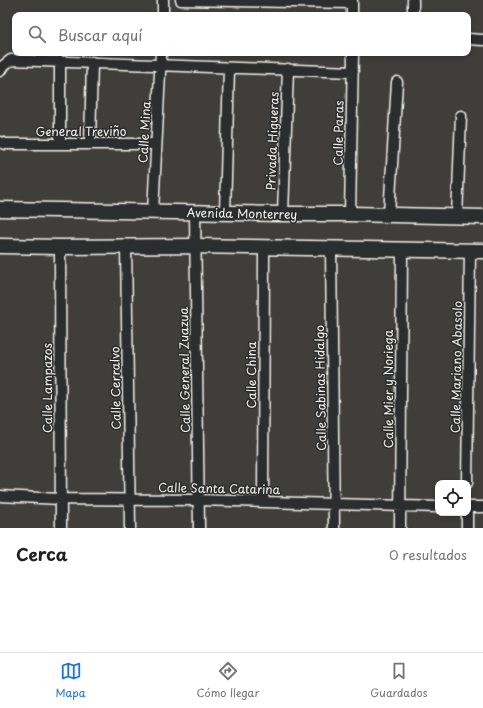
<!DOCTYPE html>
<html lang="es">
<head>
<meta charset="utf-8">
<style>
	body { margin:0; font-family:"Playpen Sans",sans-serif; background:#f2f2f2; color:#202124 }
	.controls { position:absolute; right:12px; bottom:12px; display:grid; overflow:hidden; border-radius:8px; box-shadow:0 2px 6px #0003 }
	.controls button { width:36px; height:36px; display:grid; place-items:center; padding:0; border:0; border-bottom:1px solid #e0e0e0; background:#fff; color:#202124; font:20px sans-serif }
	.list { margin:0; padding:0; list-style:none }
	h2 { display:flex; justify-content:space-between; align-items:center; height:52px; margin:0; padding:0 16px; font-size:17px }
	h2 small { font-size:13px; font-weight:400; color:#757577 }
	.icon { flex:none; width:22px; height:22px; fill:none; stroke:currentColor; stroke-width:2; stroke-linecap:round; stroke-linejoin:round }
	.map { position:relative; flex:none; width:483px; height:528px; overflow:hidden }
	.search { position:absolute; background:#fff; box-shadow:0 2px 6px #0003; left:12px; right:12px; top:12px; height:44px; display:flex; align-items:center; gap:10px; box-sizing:border-box; padding:0 14px; border-radius:8px; color:#757577; font-size:15px }
	.sheet { height:124px; background:#fff }
	nav { display:flex; justify-content:space-around; align-items:center; box-sizing:border-box; height:56px; border-top:1px solid #e0e0e0; background:#fff; font-size:11px; color:#757577 }
	nav a { display:grid; justify-items:center; gap:2px }
	nav .on { color:#1a73e8 }
	.map>svg:first-child { display:block }
</style>
</head>
<body>
<div class="map">
<svg width="483" height="528" viewBox="0 0 483 528">
	<rect width="100%" height="100%" fill="#3f3e3a"/>
	<filter id="ink" filterUnits="userSpaceOnUse"><feTurbulence type="fractalNoise" baseFrequency=".025" numOctaves="2"/><feDisplacementMap in="SourceGraphic" scale="8" xChannelSelector="R" yChannelSelector="G"/><feConvolveMatrix kernelMatrix="1 2 1 2 8 2 1 2 1" color-interpolation-filters="sRGB"/></filter>
	<g filter="url(#ink)">
		<g fill="none" stroke-linecap="round" stroke-linejoin="round">
			<defs>
				<path id="street" d="M181 0 352 3
					M352 0V15
					M413 0V15
					M163 15V0
					M468 39 483 40
					M0 71 3 66 11 60 353 72
					M0 142 6 144H156
					M60 144V61
					M90 144 92 62
					M153 212 161 53
					M195 212 199 528
					M225 212 229 69
					M283 214 288 69
					M350 214 353 53
					M389 215 397 82
					M457 217 461 116
					M60 247 61 528
					M126 247 130 528
					M331 248 334 528
					M467 483 470 251
					M0 496 60 499 198 500 438 507
					M263 502 264 248
					M468 507H483
					M467 513V528
					M400 528 402 249"/>
				<path id="secondary" d="M0 209 283 214H350L483 217
					M0 246 60 247 196 246 483 251"/>
			</defs>
			<use href="#street" stroke="#f4f1e8" stroke-width="13"/>
			<use href="#secondary" stroke="#f4f1e8" stroke-width="17"/>
			<use href="#street" stroke="#2a2d2e" stroke-width="10"/>
			<use href="#secondary" stroke="#2a2d2e" stroke-width="14"/>
		</g>
	</g>
	<g text-anchor="middle" dominant-baseline="central" stroke-width="3" stroke-linejoin="round" paint-order="stroke">
		<g font-size="12" fill="#f4f1e8" stroke="#2a2d2e">
			<text x="81" y="131">General Treviño</text>
			<text transform="translate(144 132) rotate(-87)">Calle Mina</text>
			<text transform="translate(338 133) rotate(-89)">Calle Paras</text>
			<text transform="translate(272 141) rotate(-88)">Privada Higueras</text>
			<text transform="translate(242 213) rotate(1)">Avenida Monterrey</text>
			<text transform="translate(456 367) rotate(-89)">Calle Mariano Abasolo</text>
			<text transform="translate(184 370) rotate(-91)">Calle General Zuazua</text>
			<text transform="translate(251 375) rotate(-90)">Calle China</text>
			<text transform="translate(47 388) rotate(-90)">Calle Lampazos</text>
			<text transform="translate(115 388) rotate(-91)">Calle Cerralvo</text>
			<text transform="translate(320 388) rotate(-91)">Calle Sabinas Hidalgo</text>
			<text transform="translate(388 389) rotate(-90)">Calle Mier y Noriega</text>
			<text transform="translate(219 488) rotate(1)">Calle Santa Catarina</text>
		</g>
	</g>
</svg>
<div class="controls">
<button><svg class="icon" aria-label="locate" viewBox="0 0 24 24"><circle cx="12" cy="12" r="6"/><path d="M12 2v4M12 18v4M2 12h4M18 12h4"/></svg></button>
</div>
<div class="search"><svg class="icon" aria-label="search" viewBox="0 0 24 24"><circle cx="10" cy="10" r="6"/><path d="M15 15l6 6"/></svg>Buscar aquí</div>
</div>
<section class="sheet">
<h2>Cerca<small>0 resultados</small></h2>
<ul class="list">
</ul>
</section>
<nav>
<a class="on"><svg class="icon" aria-label="map" viewBox="0 0 24 24"><path d="M3 6l6-2 6 2 6-2v14l-6 2-6-2-6 2zM9 4v14M15 6v14"/></svg>Mapa</a>
<a><svg class="icon" aria-label="directions" viewBox="0 0 24 24"><path d="M12 3l9 9-9 9-9-9zM9 14v-3h6M13 9l2 2-2 2"/></svg>Cómo llegar</a>
<a><svg class="icon" aria-label="saved" viewBox="0 0 24 24"><path d="M7 4h10v16l-5-4-5 4z"/></svg>Guardados</a>
</nav>
</body>
</html>
